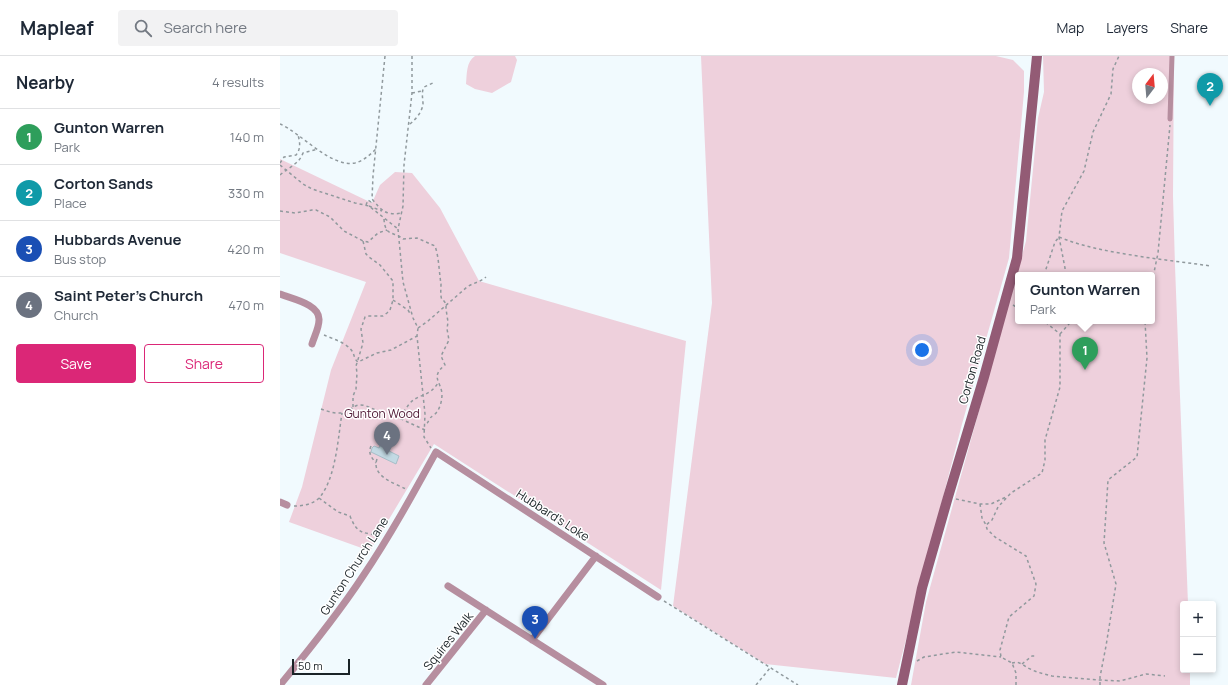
<!DOCTYPE html>
<html lang="en">
<head>
<meta charset="utf-8">
<style>
	body { margin:0; font-family:Manrope,sans-serif; background:#f2f2f3; color:#1f2937 }
	.controls { position:absolute; right:12px; bottom:12px; display:grid; overflow:hidden; border-radius:4px; box-shadow:0 2px 6px #0003 }
	.controls button { width:36px; height:36px; display:grid; place-items:center; padding:0; border:0; border-bottom:1px solid #e0e1e3; background:#fff; color:#1f2937; font:20px sans-serif }
	.compass { position:absolute; left:852px; top:12px; width:36px; height:36px; border-radius:50%; background:#fff; box-shadow:0 2px 6px #0003; rotate:16deg }
	.scale { position:absolute; left:12px; bottom:10px; width:58px; box-sizing:border-box; padding-left:4px; border:2px solid #1a2327; border-top:0; font-size:11px; line-height:14px; white-space:nowrap; color:#1a2327; -webkit-text-stroke:3px #fff; paint-order:stroke }
	.you { position:absolute; left:642px; top:294px; width:14px; height:14px; margin:-10px; border:3px solid #fff; border-radius:50%; background:#1a73e8; box-shadow:0 0 0 6px #1a73e833 }
	.badge { display:grid; place-items:center; width:26px; height:26px; border-radius:50%; background:#db2777; color:#fff; font-size:13px; font-weight:700 }
	.pin { position:absolute; translate:-50% -33px; filter:drop-shadow(0 1px 2px #0008) }
	.pin::after { content:''; position:absolute; top:21px; width:14px; height:12px; background:inherit; clip-path:polygon(0 0,100% 0,50% 100%) }
	.popup { position:absolute; left:735px; top:216px; width:140px; height:52px; box-sizing:border-box; display:grid; place-content:center; border-radius:4px; background:#fff; filter:drop-shadow(0 1px 3px #0005); font-size:13px; white-space:nowrap; color:#747a83 }
	.popup b { font-size:15px; color:#1f2937 }
	.popup::after { content:''; position:absolute; left:50%; top:100%; margin-left:-8px; border:8px solid transparent; border-top-color:#fff }
	.list { margin:0; padding:0; list-style:none }
	h2 { display:flex; justify-content:space-between; align-items:center; height:52px; margin:0; padding:0 16px; font-size:17px }
	h2 small { font-size:13px; font-weight:400; color:#747a83 }
	.list li { display:grid; grid-template-columns:26px 1fr auto; gap:12px; align-items:center; box-sizing:border-box; height:56px; padding:0 16px; border-top:1px solid #e0e1e3 }
	.list b { display:block; font-size:15px; white-space:nowrap }
	.list p { margin:0; font-size:13px; white-space:nowrap; color:#747a83 }
	.list em { font-size:13px; font-style:normal; color:#747a83 }
	.actions { display:flex; gap:8px; padding:12px 16px }
	.actions a { flex:1; padding:9px 0; border:1px solid #db2777; border-radius:4px; text-align:center; font-size:14px; color:#db2777 }
	.actions .main { background:#db2777; color:#fff }
	.icon { flex:none; width:22px; height:22px; fill:none; stroke:currentColor; stroke-width:2; stroke-linecap:round; stroke-linejoin:round }
	.map { position:relative; flex:none; width:948px; height:629px; overflow:hidden }
	header { display:flex; align-items:center; gap:24px; box-sizing:border-box; height:56px; padding:0 20px; background:#fff; border-bottom:1px solid #e0e1e3 }
	header strong { font-size:19px }
	nav { display:flex; gap:22px; margin-inline-start:auto; font-size:14px }
	.search { width:280px; height:36px; background:#f2f2f3; display:flex; align-items:center; gap:10px; box-sizing:border-box; padding:0 14px; border-radius:4px; color:#747a83; font-size:15px }
	main { display:flex }
	aside { flex:1; background:#fff }
	.map>svg:first-child { display:block }
</style>
</head>
<body>
<header>
<strong>Mapleaf</strong>
<div class="search"><svg class="icon" aria-label="search" viewBox="0 0 24 24"><circle cx="10" cy="10" r="6"/><path d="M15 15l6 6"/></svg>Search here</div>
<nav><a>Map</a><a>Layers</a><a>Share</a></nav>
</header>
<main>
<aside>
<h2>Nearby<small>4 results</small></h2>
<ul class="list">
<li><span class="badge" style="background:#2e9e5b">1</span><div><b>Gunton Warren</b><p>Park</p></div><em>140 m</em></li>
<li><span class="badge" style="background:#0f9aa8">2</span><div><b>Corton Sands</b><p>Place</p></div><em>330 m</em></li>
<li><span class="badge" style="background:#1a4fb4">3</span><div><b>Hubbards Avenue</b><p>Bus stop</p></div><em>420 m</em></li>
<li><span class="badge" style="background:#6b7280">4</span><div><b>Saint Peter's Church</b><p>Church</p></div><em>470 m</em></li>
</ul>
<div class="actions"><a class="main">Save</a><a>Share</a></div>
</aside>
<div class="map">
<svg width="948" height="629" viewBox="0 0 948 629">
	<rect width="100%" height="100%" fill="#f1fafe"/>
	<path fill="#eed0dc" fill-rule="evenodd" d="M195 0H235L237 4 231 26 212 37 195 33 186 28C187 18 186 6 195 0Z
		M421 0H716L733 4 744 15V36L729 202 682 368 616 622 485 608 393 550 432 247Z
		M763 0H894L893 140 895 210 908 548H903V614H910V629H631L646 546 746 185 758 62 764 36ZM858 18H882V42H858ZM738 219H872V265H738Z
		M0 103 92 147 100 129 115 116 132 117 160 152 199 225 406 285 381 534 154 388 90 495 9 466 22 431 51 314 86 226 0 197Z"/>
	<path fill="#c3dae4" stroke="#a7bec8" d="M103 383 112 389 109 395 119 400 116 408 91 396 92 392 94 390 99 392Z"/>
	<g fill="none" stroke-linecap="round" stroke-linejoin="round">
		<path stroke="#90999d" stroke-width="1.5" stroke-dasharray="3 3" stroke-linecap="butt" d="M105 0 93 120 92 143C101 154 106 160 121 157
			M132 0V37L124 109 123 150 118 173 123 226 133 262 138 272 137 280 145 358 144 381 151 392
			M132 37 142 35
			M0 68C21 77 51 112 75 107 83 105 90 99 96 93
			M130 68C136 63 142 56 143 48 143 42 141 37 144 31L153 27
			M0 107 4 101 16 99C21 93 20 86 18 79
			M0 109 23 128 32 133 75 147 89 150 118 173
			M0 119C9 111 19 108 23 97L38 93
			M86 149 88 144 91 146V144
			M89 150 102 155
			M0 155 15 157 32 154H36L50 161 64 175 83 185 88 186 98 177 107 174
			M104 163C105 181 114 175 123 183L137 182 155 190C159 201 159 216 161 228 161 234 160 239 162 244L164 245 166 248V253L168 266 167 273 169 284 161 300 165 309C150 321 161 325 162 338 162 345 160 354 154 359 152 361 151 360 150 363 148 365 148 367 146 368
			M779 181C801 190 822 194 845 198 874 203 903 206 931 210
			M764 219 775 186 779 181
			M785 219V212L779 181 782 155 804 115 813 76 831 38 833 13 839 0
			M872 226 878 197 890 69
			M113 244 128 254 131 259
			M733 249 738 252
			M138 272 148 265 187 231C193 227 200 226 206 221
			M780 278 789 268V265
			M44 279C53 283 67 287 72 295 75 300 74 303 78 306L97 297 111 294 137 280
			M73 351V340L76 333 77 317 76 310 83 287 81 273 85 261 89 260H103L107 257 110 254 113 244V225L100 209 89 201 86 198 83 185
			M41 353C50 356 61 360 69 354 73 352 75 349 80 349 88 349 96 355 104 358 109 359 114 360 119 362
			M69 354 75 361C86 363 83 356 91 353
			M145 374 119 362C122 358 129 348 131 346 141 337 149 341 158 327
			M91 390C88 397 91 401 96 407
			M97 403C91 420 114 427 126 433
			M39 442 58 456 70 460C78 480 83 475 101 481
			M676 443 700 448H711L726 441
			M700 448 702 462 706 469
			M14 450C23 450 34 448 40 441 56 421 58 382 62 357
			M384 545 518 629
			M637 605 644 601 676 596 721 601
			M732 607 737 606 742 608 748 612 757 616 772 620 820 624 840 625 866 618 885 620
			M742 608 752 600H755
			M476 629 490 612
			M736 629V617L732 607 721 601 720 594 729 561 754 540 756 528 746 500 715 481 707 473 706 469 712 464 718 451 731 437 762 417 765 404V384L780 331V278L764 265
			M820 629V621L826 590 836 528 824 487 828 424 857 401 867 302 865 265"/>
		<path stroke="#b68e9f" stroke-width="5" d="M890 63 892 0"/>
		<path stroke="#b68e9f" stroke-width="7" d="M0 238C12 243 40 248 39 264 39 272 34 281 32 288
			M0 446 7 449
			M168 530 323 629
			M252 584 316 500
			M0 629C29 594 58 558 83 520 110 480 133 438 156 396L378 541
			M146 629 206 554"/>
		<path stroke="#935b75" stroke-width="10" d="M622 629 642 532 668 441 704 321 737 202 757 0"/>
	</g>
	<g text-anchor="middle" dominant-baseline="central" stroke-width="3" stroke-linejoin="round" paint-order="stroke">
		<g font-size="12" fill="#1a2327" stroke="#fff">
			<text transform="translate(692 314) rotate(-74)">Corton Road</text>
			<text transform="translate(273 459) rotate(33)">Hubbard's Loke</text>
			<text transform="translate(74 510) rotate(-57)">Gunton Church Lane</text>
			<text transform="translate(168 585) rotate(-51)">Squires Walk</text>
		</g>
		<g font-size="12" fill="#4d1733" stroke="#fff">
			<text x="102" y="357">Gunton Wood</text>
		</g>
	</g>
</svg>
<div class="controls">
<button>+</button>
<button>−</button>
</div>
<svg class="compass" viewBox="-18 -18 36 36"><path d="M0-13l5 13h-10z" fill="#e53935"/><path d="M0 13l5-13h-10z" fill="#747a83"/></svg>
<div class="scale">50 m</div>
<div class="you"></div>
<div class="pin badge" style="left:805px;top:314px;background:#2e9e5b">1</div>
<div class="popup"><b>Gunton Warren</b>Park</div>
<div class="pin badge" style="left:930px;top:50px;background:#0f9aa8">2</div>
<div class="pin badge" style="left:255px;top:583px;background:#1a4fb4">3</div>
<div class="pin badge" style="left:107px;top:399px;background:#6b7280">4</div>
</div>
</main>
</body>
</html>
